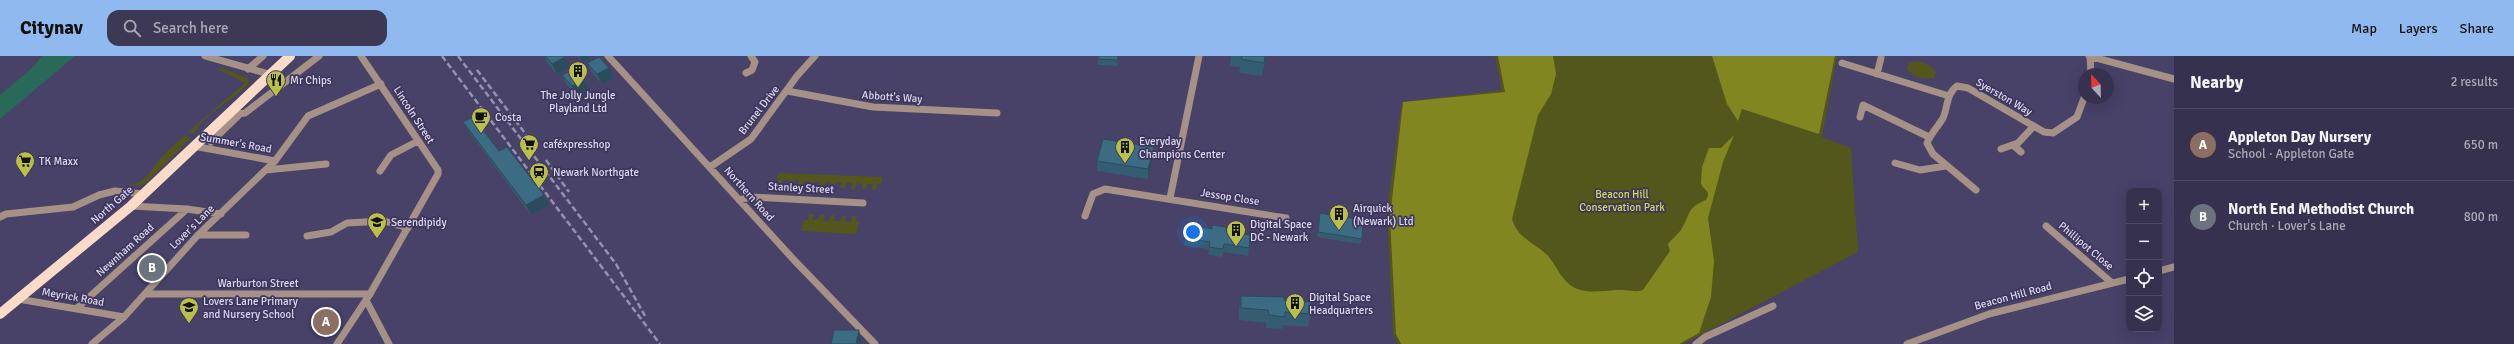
<!DOCTYPE html>
<html lang="en">
<head>
<meta charset="utf-8">
<style>
	body { margin:0; font-family:Signika,sans-serif; background:#3d3955; color:#f1f3f6 }
	.controls { position:absolute; right:12px; bottom:12px; display:grid; overflow:hidden; border-radius:8px; box-shadow:0 4px 16px #0002 }
	.controls button { width:36px; height:36px; display:grid; place-items:center; padding:0; border:0; border-bottom:1px solid #504c66; background:#36314e; color:#f1f3f6; font:20px sans-serif }
	.compass { position:absolute; left:2078px; top:12px; width:36px; height:36px; border-radius:50%; background:#36314e; box-shadow:0 4px 16px #0002; rotate:338deg }
	.you { position:absolute; left:1193px; top:176px; width:14px; height:14px; margin:-10px; border:3px solid #fff; border-radius:50%; background:#1a73e8; box-shadow:0 0 0 6px #1a73e833 }
	.badge { display:grid; place-items:center; width:26px; height:26px; border-radius:50%; background:#90b9f0; color:#fff; font-size:13px; font-weight:700 }
	.pin { position:absolute; translate:-50% -50%; border:2px solid #fff; box-shadow:0 1px 4px #0006 }
	.list { margin:0; padding:0; list-style:none }
	h2 { display:flex; justify-content:space-between; align-items:center; height:52px; margin:0; padding:0 16px; font-size:17px }
	h2 small { font-size:13px; font-weight:400; color:#aaa9b6 }
	.list li { display:grid; grid-template-columns:26px 1fr auto; gap:12px; align-items:center; box-sizing:border-box; height:72px; padding:0 16px; border-top:1px solid #504c66 }
	.list b { display:block; font-size:15px; white-space:nowrap }
	.list p { margin:0; font-size:13px; white-space:nowrap; color:#aaa9b6 }
	.list em { font-size:13px; font-style:normal; color:#aaa9b6 }
	.icon { flex:none; width:22px; height:22px; fill:none; stroke:currentColor; stroke-width:2; stroke-linecap:round; stroke-linejoin:round }
	.map { position:relative; flex:none; width:2174px; height:288px; overflow:hidden }
	header { display:flex; align-items:center; gap:24px; box-sizing:border-box; height:56px; padding:0 20px; background:#90b9f0; color:#111 }
	header strong { font-size:19px }
	nav { display:flex; gap:22px; margin-inline-start:auto; font-size:14px }
	.search { width:280px; height:36px; background:#3d3955; display:flex; align-items:center; gap:10px; box-sizing:border-box; padding:0 14px; border-radius:12px; color:#aaa9b6; font-size:15px }
	main { display:flex }
	aside { flex:1; background:#36314e }
	.map>svg:first-child { display:block }
</style>
</head>
<body>
<header>
<strong>Citynav</strong>
<div class="search"><svg class="icon" aria-label="search" viewBox="0 0 24 24"><circle cx="10" cy="10" r="6"/><path d="M15 15l6 6"/></svg>Search here</div>
<nav><a>Map</a><a>Layers</a><a>Share</a></nav>
</header>
<main>
<div class="map">
<svg width="2174" height="288" viewBox="0 0 2174 288">
	<rect width="100%" height="100%" fill="#484168"/>
	<path fill="#54571c" d="M1495 0H1837L1822 81 1851 92 1858 196 1683 288H1398L1393 278 1387 153 1402 46 1502 34Z
		M1918 5 1929 9 1936 16 1934 22C1922 24 1915 21 1907 13L1909 7Z
		M222 12 248 22 249 27C234 44 204 58 194 78L188 76 245 27 218 13Z
		M184 80 191 82 146 127 140 130 122 129C147 129 146 119 161 102 168 94 176 87 184 80Z
		M778 117 883 121 881 128H877L876 134H872L873 128H867L866 133H862L863 128 857 127 855 133H851L852 127H846L845 132H840L842 127 836 126 834 132H830L831 126H825L824 131H819L820 125H815L813 131H809L810 125H804L802 130H798L799 124H794L792 130H787L789 124H783L781 129H777L779 123 776 122Z
		M809 158H814L812 164H818L820 159H825L823 165H829L831 159H835L834 165H840L842 160H846L845 166H851L852 160H857L856 166H859L856 178 801 175 804 164H808Z"/>
	<path fill="#828620" d="M1498 0H1553L1556 18 1551 38 1538 59 1512 163C1517 181 1532 186 1545 197 1554 205 1557 215 1565 224 1578 240 1599 235 1616 234 1626 233 1634 237 1643 234L1670 195 1668 188C1672 183 1677 179 1681 174 1691 158 1686 152 1706 144 1712 134 1703 135 1701 127L1702 111 1709 92H1721L1734 79 1723 106 1708 162 1714 205 1711 241 1699 277 1679 288H1401L1396 278 1390 162 1403 46 1505 36Z
		M1712 0H1835L1819 78 1742 53 1738 65 1727 48Z"/>
	<path fill="#296957" d="M42 0H75L0 63V39L33 11Z"/>
	<g fill="none" stroke-linecap="round" stroke-linejoin="round">
		<path stroke="#a59185" stroke-width="7" d="M205 0 269 18
			M608 0 794 204 875 288
			M2089 0 2174 23
			M2090 0 2091 18
			M1842 7 1949 40
			M248 13 263 0
			M746 17 752 14 755 6 751 0
			M1877 18 1881 2
			M787 35 873 51 997 57
			M225 60 245 57 319 0
			M1860 61 1863 49 1929 81
			M211 86 238 60
			M2013 89 2021 96
			M193 90 275 105
			M2001 93 2018 87 2034 70
			M1895 107 1920 114 1946 110
			M710 111 751 83 797 20 815 0
			M266 114 326 108
			M380 115 391 99 418 85
			M1976 134 1933 98 1927 87C1931 77 1938 71 1943 62 1948 51 1946 38 1957 30L1968 32 2044 76 2053 77 2077 61 2084 42
			M1170 142 1199 0
			M739 144 751 141 863 147
			M131 150 187 153 221 158
			M1085 160 1093 138 1105 133 1286 162
			M0 161 6 158 73 151 99 139 115 135 143 138
			M2046 170 2112 227
			M198 179H246
			M307 180 331 176 347 167 384 165 408 172
			M2159 215 2174 211
			M146 238H370
			M18 243 124 261
			M366 244 389 288
			M77 252 187 153
			M92 288 124 261 198 179 275 105 308 60 381 28
			M337 288 370 238 438 118V114L361 0
			M1696 288 1705 281 1773 250
			M1907 288 1989 258 2129 223"/>
		<path stroke="#fbdac8" stroke-width="10" d="M0 258 131 150 290 0"/>
		<path stroke="#9591b0" stroke-width="2.5" stroke-dasharray="6 3" stroke-linecap="butt" d="M442 0 660 288
			M458 0 616 208 645 260
			M477 14 537 93
			M546 104 569 136"/>
	</g>
	<path fill="#345d72" d="M544 0H564L565 1 569 11 557 18 547 7Z
		M577 0H593L582 6Z
		M1098 0H1118V10L1098 9Z
		M1231 0H1266L1262 20 1239 17 1240 11 1230 10Z
		M587 7 614 22 602 28 592 17Z
		M562 19 585 24 589 34 576 40 567 29Z
		M463 66 499 95 549 149 531 159 469 76Z
		M1154 91 1153 101 1148 123 1097 115V105Z
		M1320 157 1362 183 1360 188 1317 181Z
		M1226 175 1251 179 1248 200 1223 196 1222 201 1208 199 1209 193 1184 190 1185 182Z
		M163 208 151 220 140 218 135 213Z
		M1241 240 1284 244 1311 258 1308 271 1283 269 1282 273 1266 272V267L1239 264V253Z"/>
	<path fill="#2a4c5c" d="M579 0H593L582 6Z
		M565 1 569 11 557 18 552 8Z
		M609 12 614 22 602 28 597 18Z
		M585 24 589 34 576 40 572 30Z
		M1154 91 1153 101 1148 123V113Z
		M544 139 549 149 531 159 526 149Z
		M158 203 163 208 151 220 146 215Z
		M859 274 861 284 860 288H856Z"/>
	<path fill="#3c6c84" stroke="#2a4c5c" d="M545 0H564L565 1 552 8Z
		M1098 0H1118V4L1098 3Z
		M1242 0H1265L1264 7 1241 3Z
		M599 1 609 12 597 18 587 7Z
		M575 13 585 24 572 30 562 19Z
		M473 61 499 95 507 91 544 139 526 149 463 66Z
		M1103 83 1154 91 1148 113 1097 105Z
		M1320 157 1363 164 1362 183 1318 176Z
		M1188 169 1212 173V169L1226 171V175L1251 179 1249 192 1224 188 1223 193 1209 191 1210 186 1185 182Z
		M149 201 158 203 146 215 135 213Z
		M1241 240 1284 241V244L1311 246V258L1285 256V261L1269 259 1268 254 1241 252Z
		M834 274H859L856 288H831Z"/>
	<defs>
		<symbol id="building-pin" viewBox="-11 -11 22 30"><path d="M0 17L-7.5 6A9.5 9.5 0 1 1 7.5 6Z" fill="#bac045" stroke="#3e365c"/><path d="M-4-6H4V6H1V3H-1V6H-4ZM-2.5-4.3h1.7v1.8h-1.7ZM.8-4.3h1.7v1.8H.8ZM-2.5-1h1.7V.8h-1.7ZM.8-1h1.7V.8H.8Z" fill="#111"/></symbol>
		<symbol id="restaurant-pin" viewBox="-11 -11 22 30"><path d="M0 17L-7.5 6A9.5 9.5 0 1 1 7.5 6Z" fill="#bac045" stroke="#3e365c"/><path d="M-5-6h1v4h1v-4h1v4h1v-4h1v5L-1.5 .5V6h-2V.5L-5-1ZM5-6V6H3V1.5H1.5Q1.5-4 5-6Z" fill="#111"/></symbol>
		<symbol id="cafe-pin" viewBox="-11 -11 22 30"><path d="M0 17L-7.5 6A9.5 9.5 0 1 1 7.5 6Z" fill="#bac045" stroke="#3e365c"/><path d="M-5.5-4.5H6V0H3Q3 3.5 0 3.5H-2.5Q-5.5 3.5-5.5 0ZM3-3.2v2h1.7v-2ZM-6 4.5H4V6H-6Z" fill="#111"/></symbol>
		<symbol id="supermarket-pin" viewBox="-11 -11 22 30"><path d="M0 17L-7.5 6A9.5 9.5 0 1 1 7.5 6Z" fill="#bac045" stroke="#3e365c"/><path d="M-6-5.5h2.5l.6 2H6L4.5 2H-2.5L-4.4-4H-6ZM-1.5 3.2a1.3 1.3 0 1 0 .1 0ZM3 3.2a1.3 1.3 0 1 0 .1 0Z" fill="#111"/></symbol>
		<symbol id="station-pin" viewBox="-11 -11 22 30"><path d="M0 17L-7.5 6A9.5 9.5 0 1 1 7.5 6Z" fill="#bac045" stroke="#3e365c"/><path d="M-3-6H3Q5-6 5-4V2Q5 4 3 4L4.5 6H3L1.5 4h-3L-3 6H-4.5L-3 4Q-5 4-5 2V-4Q-5-6-3-6ZM-3.5-4v3h7v-3ZM-3.5 1v1.5H-2V1ZM2 1v1.5H3.5V1Z" fill="#111"/></symbol>
		<symbol id="school-pin" viewBox="-11 -11 22 30"><path d="M0 17L-7.5 6A9.5 9.5 0 1 1 7.5 6Z" fill="#bac045" stroke="#3e365c"/><path d="M0-5L7-2L0 1L-7-2ZM-4 1L0 2.5L4 1V4Q0 6-4 4Z" fill="#111"/></symbol>
	</defs>
	<g fill-rule="evenodd">
		<use href="#building-pin" x="567" y="4" width="22" height="30"/>
		<use href="#restaurant-pin" x="265" y="13" width="22" height="30"/>
		<use href="#cafe-pin" x="470" y="50" width="22" height="30"/>
		<use href="#supermarket-pin" x="518" y="77" width="22" height="30"/>
		<use href="#building-pin" x="1114" y="80" width="22" height="30"/>
		<use href="#supermarket-pin" x="14" y="94" width="22" height="30"/>
		<use href="#station-pin" x="528" y="105" width="22" height="30"/>
		<use href="#building-pin" x="1328" y="147" width="22" height="30"/>
		<use href="#school-pin" x="366" y="155" width="22" height="30"/>
		<use href="#building-pin" x="1225" y="163" width="22" height="30"/>
		<use href="#building-pin" x="1284" y="236" width="22" height="30"/>
		<use href="#school-pin" x="178" y="240" width="22" height="30"/>
	</g>
	<g text-anchor="middle" dominant-baseline="central" stroke-width="3.5" stroke-linejoin="round" paint-order="stroke">
		<g font-size="11" fill="#dbd8f0" stroke="#3e365c" text-anchor="start">
			<text x="290" y="24">Mr Chips</text>
			<text x="578" y="39" text-anchor="middle">The Jolly Jungle<tspan x="578" dy="13">Playland Ltd</tspan></text>
			<text x="495" y="61">Costa</text>
			<text x="1139" y="85">Everyday<tspan x="1139" dy="13">Champions Center</tspan></text>
			<text x="543" y="88">caféxpresshop</text>
			<text x="39" y="105">TK Maxx</text>
			<text x="553" y="116">Newark Northgate</text>
			<text x="1353" y="152">Airquick<tspan x="1353" dy="13">(Newark) Ltd</tspan></text>
			<text x="391" y="166">Serendipidy</text>
			<text x="1250" y="168">Digital Space<tspan x="1250" dy="13">DC - Newark</tspan></text>
			<text x="1309" y="241">Digital Space<tspan x="1309" dy="13">Headquarters</tspan></text>
			<text x="203" y="245">Lovers Lane Primary<tspan x="203" dy="13">and Nursery School</tspan></text>
		</g>
		<g font-size="11" fill="#dbd8f0" stroke="#3e365c">
			<text transform="translate(892 41) rotate(4)">Abbott's Way</text>
			<text transform="translate(2004 41) rotate(30)">Syerston Way</text>
			<text transform="translate(759 54) rotate(-52)">Brunel Drive</text>
			<text transform="translate(414 59) rotate(57)">Lincoln Street</text>
			<text transform="translate(236 87) rotate(10)">Summer's Road</text>
			<text transform="translate(801 132) rotate(3)">Stanley Street</text>
			<text transform="translate(749 138) rotate(48)">Northern Road</text>
			<text transform="translate(1230 141) rotate(9)">Jessop Close</text>
			<text transform="translate(112 149) rotate(-41)">North Gate</text>
			<text transform="translate(192 171) rotate(-45)">Lover's Lane</text>
			<text transform="translate(2086 190) rotate(40)">Phillipot Close</text>
			<text transform="translate(125 194) rotate(-42)">Newnham Road</text>
			<text x="258" y="227">Warburton Street</text>
			<text transform="translate(2013 240) rotate(-15)">Beacon Hill Road</text>
			<text transform="translate(73 241) rotate(10)">Meyrick Road</text>
		</g>
		<g font-size="11" fill="#d5db5c" stroke="#3e365c">
			<text x="1622" y="138">Beacon Hill<tspan x="1622" dy="13">Conservation Park</tspan></text>
		</g>
	</g>
</svg>
<div class="controls">
<button>+</button>
<button>−</button>
<button><svg class="icon" aria-label="locate" viewBox="0 0 24 24"><circle cx="12" cy="12" r="6"/><path d="M12 2v4M12 18v4M2 12h4M18 12h4"/></svg></button>
<button><svg class="icon" aria-label="layers" viewBox="0 0 24 24"><path d="M12 4l9 5-9 5-9-5zM3 14l9 5 9-5"/></svg></button>
</div>
<svg class="compass" viewBox="-18 -18 36 36"><path d="M0-13l5 13h-10z" fill="#e53935"/><path d="M0 13l5-13h-10z" fill="#aaa9b6"/></svg>
<div class="you"></div>
<div class="pin badge" style="left:326px;top:266px;background:#8d6e63">A</div>
<div class="pin badge" style="left:152px;top:212px;background:#6b7280">B</div>
</div>
<aside>
<h2>Nearby<small>2 results</small></h2>
<ul class="list">
<li><span class="badge" style="background:#8d6e63">A</span><div><b>Appleton Day Nursery</b><p>School · Appleton Gate</p></div><em>650 m</em></li>
<li><span class="badge" style="background:#6b7280">B</span><div><b>North End Methodist Church</b><p>Church · Lover's Lane</p></div><em>800 m</em></li>
</ul>
</aside>
</main>
</body>
</html>
